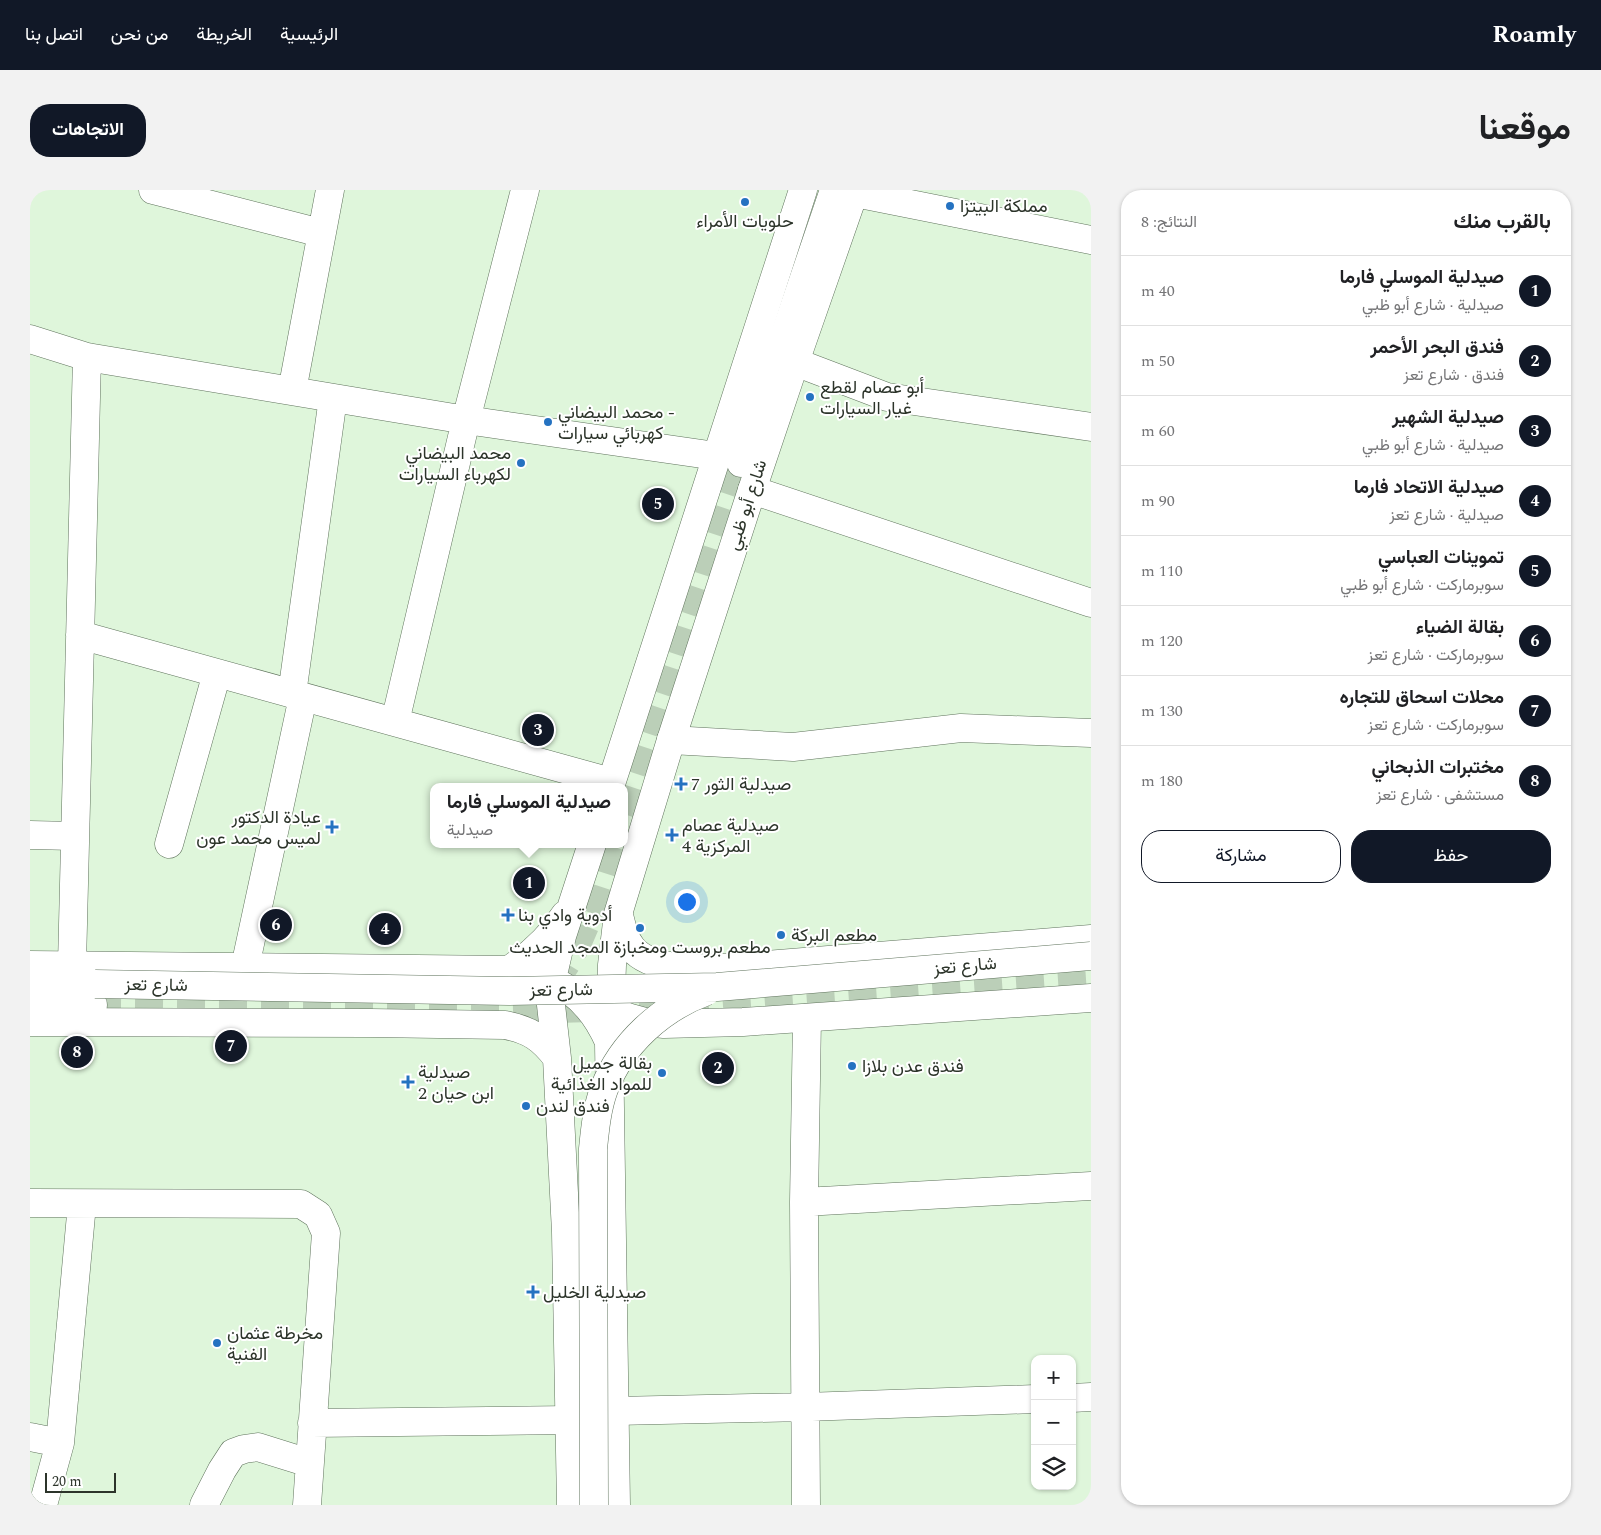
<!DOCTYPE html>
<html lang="ar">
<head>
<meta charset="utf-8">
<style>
	body { margin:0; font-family:Spectral,Vazirmatn,serif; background:#f2f2f2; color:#202124; direction:rtl }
	.controls { position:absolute; right:15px; bottom:15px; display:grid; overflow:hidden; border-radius:10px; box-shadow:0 1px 4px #0004 }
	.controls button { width:45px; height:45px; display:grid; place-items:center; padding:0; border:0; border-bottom:1px solid #e0e0e0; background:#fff; color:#202124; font:25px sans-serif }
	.scale { position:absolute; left:15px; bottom:12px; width:71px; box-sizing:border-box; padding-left:5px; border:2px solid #2c342a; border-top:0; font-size:14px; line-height:18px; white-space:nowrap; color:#2c342a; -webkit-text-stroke:4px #fff; paint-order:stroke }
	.you { position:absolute; left:656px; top:711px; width:18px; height:18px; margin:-12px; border:4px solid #fff; border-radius:50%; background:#1a73e8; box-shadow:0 0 0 8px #1a73e833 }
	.badge { display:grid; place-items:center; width:32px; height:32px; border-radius:50%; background:#111827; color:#fff; font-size:16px; font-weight:700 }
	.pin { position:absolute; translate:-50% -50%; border:2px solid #fff; box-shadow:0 1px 5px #0006 }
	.popup { position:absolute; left:400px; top:593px; width:198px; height:65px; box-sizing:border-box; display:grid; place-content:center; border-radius:10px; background:#fff; filter:drop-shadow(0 1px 4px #0005); font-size:16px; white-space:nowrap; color:#757577 }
	.popup b { font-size:19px; color:#202124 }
	.popup::after { content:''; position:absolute; left:50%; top:100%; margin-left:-10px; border:10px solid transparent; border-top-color:#fff }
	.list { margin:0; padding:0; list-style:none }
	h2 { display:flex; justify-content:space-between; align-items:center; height:65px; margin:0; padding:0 20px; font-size:21px }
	h2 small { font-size:16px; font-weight:400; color:#757577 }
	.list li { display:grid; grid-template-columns:32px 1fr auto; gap:15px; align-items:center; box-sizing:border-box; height:70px; padding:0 20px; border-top:1px solid #e0e0e0 }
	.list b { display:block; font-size:19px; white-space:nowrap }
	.list p { margin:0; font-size:16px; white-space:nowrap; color:#757577 }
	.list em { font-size:16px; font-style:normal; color:#757577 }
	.actions { display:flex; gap:10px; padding:15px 20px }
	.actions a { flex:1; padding:11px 0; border:1px solid #111827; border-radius:20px; text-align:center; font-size:18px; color:#111827 }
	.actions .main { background:#111827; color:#fff }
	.icon { flex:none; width:28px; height:28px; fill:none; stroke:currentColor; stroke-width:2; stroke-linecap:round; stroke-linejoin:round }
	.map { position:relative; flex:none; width:1061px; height:1315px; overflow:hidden; direction:ltr; border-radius:20px }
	header { display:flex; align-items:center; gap:30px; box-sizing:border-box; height:70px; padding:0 25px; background:#111827; color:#fff }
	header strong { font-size:24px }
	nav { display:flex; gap:28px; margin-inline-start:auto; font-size:18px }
	.intro { display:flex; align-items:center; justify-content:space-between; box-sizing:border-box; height:120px; padding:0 30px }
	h1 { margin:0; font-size:35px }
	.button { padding:12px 22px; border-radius:20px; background:#111827; color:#fff; font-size:18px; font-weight:700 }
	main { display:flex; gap:30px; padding:0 30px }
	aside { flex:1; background:#fff; border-radius:20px; box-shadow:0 1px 4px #0004 }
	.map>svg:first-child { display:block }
</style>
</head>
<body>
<header>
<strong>Roamly</strong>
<nav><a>الرئيسية</a><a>الخريطة</a><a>من نحن</a><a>اتصل بنا</a></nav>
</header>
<div class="intro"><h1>موقعنا</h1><a class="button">الاتجاهات</a></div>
<main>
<aside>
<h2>بالقرب منك<small>النتائج: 8</small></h2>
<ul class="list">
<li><span class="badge">1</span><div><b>صيدلية الموسلي فارما</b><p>صيدلية · شارع أبو ظبي</p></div><em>40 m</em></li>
<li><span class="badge">2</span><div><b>فندق البحر الأحمر</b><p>فندق · شارع تعز</p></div><em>50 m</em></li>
<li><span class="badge">3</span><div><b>صيدلية الشهير</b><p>صيدلية · شارع أبو ظبي</p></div><em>60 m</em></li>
<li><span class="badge">4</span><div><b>صيدلية الاتحاد فارما</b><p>صيدلية · شارع تعز</p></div><em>90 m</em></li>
<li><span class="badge">5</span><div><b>تموينات العباسي</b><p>سوبرماركت · شارع أبو ظبي</p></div><em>110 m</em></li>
<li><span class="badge">6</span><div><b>بقالة الضياء</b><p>سوبرماركت · شارع تعز</p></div><em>120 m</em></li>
<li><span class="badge">7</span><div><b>محلات اسحاق للتجاره</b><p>سوبرماركت · شارع تعز</p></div><em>130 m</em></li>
<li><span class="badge">8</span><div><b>مختبرات الذبحاني</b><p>مستشفى · شارع تعز</p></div><em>180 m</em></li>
</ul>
<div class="actions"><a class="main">حفظ</a><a>مشاركة</a></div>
</aside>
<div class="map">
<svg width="1061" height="1315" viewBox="0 0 1061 1315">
	<rect width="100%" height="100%" fill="#dff6db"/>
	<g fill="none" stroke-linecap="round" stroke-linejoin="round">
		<path stroke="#bbcfb8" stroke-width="28" stroke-dasharray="28 14" stroke-linecap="butt" d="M594 624 711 273
			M520 796C554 757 566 702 583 654
			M63 815 478 820 690 815 1061 790"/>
		<defs>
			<path id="street" d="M123 0 291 43
				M825 3 1061 50
				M0 149 57 167 436 230 686 266
				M765 172 857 207 1061 237
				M262 201 300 0
				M722 300 1061 413
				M50 445 581 592
				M262 504 303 208
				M365 532 436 230 495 0
				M641 550 763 557 931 538 1061 543
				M0 645 44 646
				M139 654 187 483
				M42 775 57 167
				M215 777 273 507
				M774 1012 1061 996
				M0 1013 271 1014 288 1025 296 1043 277 1315
				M1042 1208 1061 1207
				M585 1221 775 1217 1005 1209
				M282 1233 540 1230
				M0 1247 30 1253
				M13 1315 30 1253 52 1014
				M174 1315 192 1280 203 1263 214 1259 228 1257 279 1273
				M776 1315 774 1012 777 828"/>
			<path id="secondary" d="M580 597 773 0
				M589 725C592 737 594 748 602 758 623 784 681 778 711 777L1061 749
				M0 775 479 780C528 785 559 806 579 852
				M479 780C501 765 520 748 535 725
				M568 810 580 819 597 827 615 832 634 834 713 832 1061 808
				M0 832 341 833 475 835C500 840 512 848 527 868
				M541 1315 536 1042 527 868 521 815 522 789 532 746 562 654
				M586 1315 579 853 582 775 588 724 641 550 722 300 765 172 825 0"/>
			<path id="primary" d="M711 273 804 0
				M0 793 65 794
				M0 815H63"/>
		</defs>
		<use href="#street" stroke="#5f735c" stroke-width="29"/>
		<use href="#secondary" stroke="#5f735c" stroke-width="29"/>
		<use href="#primary" stroke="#5f735c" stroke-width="29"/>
		<use href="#street" stroke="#fff" stroke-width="28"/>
		<use href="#secondary" stroke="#fff" stroke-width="28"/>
		<use href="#primary" stroke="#fff" stroke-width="28"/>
		<defs>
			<path id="primary-bridge" d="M65 794 479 801 687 797 1061 766
				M564 1315 563 959C565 939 567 918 574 899 592 853 631 818 677 801"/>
		</defs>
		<use href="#primary-bridge" stroke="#5f735c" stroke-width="29" stroke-linecap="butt"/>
		<use href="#primary-bridge" stroke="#fff" stroke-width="28"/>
	</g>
	<g fill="#2572c1" stroke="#fff" stroke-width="2">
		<circle cx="715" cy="12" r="5"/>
		<circle cx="920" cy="16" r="5"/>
		<circle cx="780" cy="207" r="5"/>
		<circle cx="518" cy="232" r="5"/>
		<circle cx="491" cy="273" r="5"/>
		<path d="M648.5 586.5h5v5h5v5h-5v5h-5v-5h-5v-5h5z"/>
		<path d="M299.5 629.5h5v5h5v5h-5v5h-5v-5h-5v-5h5z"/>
		<path d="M639.5 637.5h5v5h5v5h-5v5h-5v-5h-5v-5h5z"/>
		<path d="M475.5 717.5h5v5h5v5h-5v5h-5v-5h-5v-5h5z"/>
		<circle cx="610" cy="738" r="5"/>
		<circle cx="751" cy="745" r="5"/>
		<circle cx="822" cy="876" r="5"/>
		<circle cx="632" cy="883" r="5"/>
		<path d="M375.5 884.5h5v5h5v5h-5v5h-5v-5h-5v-5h5z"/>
		<circle cx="496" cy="916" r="5"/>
		<path d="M500.5 1094.5h5v5h5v5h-5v5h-5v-5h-5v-5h5z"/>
		<circle cx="187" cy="1153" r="5"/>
	</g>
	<g text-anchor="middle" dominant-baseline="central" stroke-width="4" stroke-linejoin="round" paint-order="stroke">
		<g font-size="18" fill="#2c342a" stroke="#fff" text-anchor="start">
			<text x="930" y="16">مملكة البيتزا</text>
			<text x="715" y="31" text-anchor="middle">حلويات الأمراء</text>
			<text x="790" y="197">أبو عصام لقطع<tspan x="790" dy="21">غيار السيارات</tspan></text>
			<text x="528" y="222">محمد البيضاني -<tspan x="528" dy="21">كهربائي سيارات</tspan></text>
			<text x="481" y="263" text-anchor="end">محمد البيضاني<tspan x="481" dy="21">لكهرباء السيارات</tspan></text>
			<text x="661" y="594">صيدلية الثور 7</text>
			<text x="291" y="627" text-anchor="end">عيادة الدكتور<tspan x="291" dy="21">لميس محمد عون</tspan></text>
			<text x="652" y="635">صيدلية عصام<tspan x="652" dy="21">المركزية 4</tspan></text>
			<text x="488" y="725">أدوية وادي بنا</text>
			<text x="761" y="745">مطعم البركة</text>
			<text x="610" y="757" text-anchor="middle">مطعم بروست ومخبازة المجد الحديث</text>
			<text x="622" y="873" text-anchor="end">بقالة جميل<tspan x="622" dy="21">للمواد الغذائية</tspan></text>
			<text x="832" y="876">فندق عدن بلازا</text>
			<text x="388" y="882">صيدلية<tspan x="388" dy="21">ابن حيان 2</tspan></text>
			<text x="506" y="916">فندق لندن</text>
			<text x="513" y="1102">صيدلية الخليل</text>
			<text x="197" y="1143">مخرطة عثمان<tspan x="197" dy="21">الفنية</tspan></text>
		</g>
		<g font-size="18" fill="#2c342a" stroke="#fff">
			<text transform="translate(717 315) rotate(-72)">شارع أبو ظبي</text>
			<text transform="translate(935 776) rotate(-5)">شارع تعز</text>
			<text transform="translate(126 795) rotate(1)">شارع تعز</text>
			<text transform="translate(531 800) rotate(-1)">شارع تعز</text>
		</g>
	</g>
</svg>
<div class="controls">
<button>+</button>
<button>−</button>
<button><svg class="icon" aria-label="layers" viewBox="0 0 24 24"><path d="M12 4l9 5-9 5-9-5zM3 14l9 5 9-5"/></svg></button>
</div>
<div class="scale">20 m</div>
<div class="you"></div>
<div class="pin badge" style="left:499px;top:693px">1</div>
<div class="popup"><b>صيدلية الموسلي فارما</b>صيدلية</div>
<div class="pin badge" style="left:688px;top:878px">2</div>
<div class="pin badge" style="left:508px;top:540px">3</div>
<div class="pin badge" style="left:355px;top:739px">4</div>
<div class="pin badge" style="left:628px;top:314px">5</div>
<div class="pin badge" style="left:246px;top:735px">6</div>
<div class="pin badge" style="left:201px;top:856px">7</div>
<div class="pin badge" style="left:47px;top:862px">8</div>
</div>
</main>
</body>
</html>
